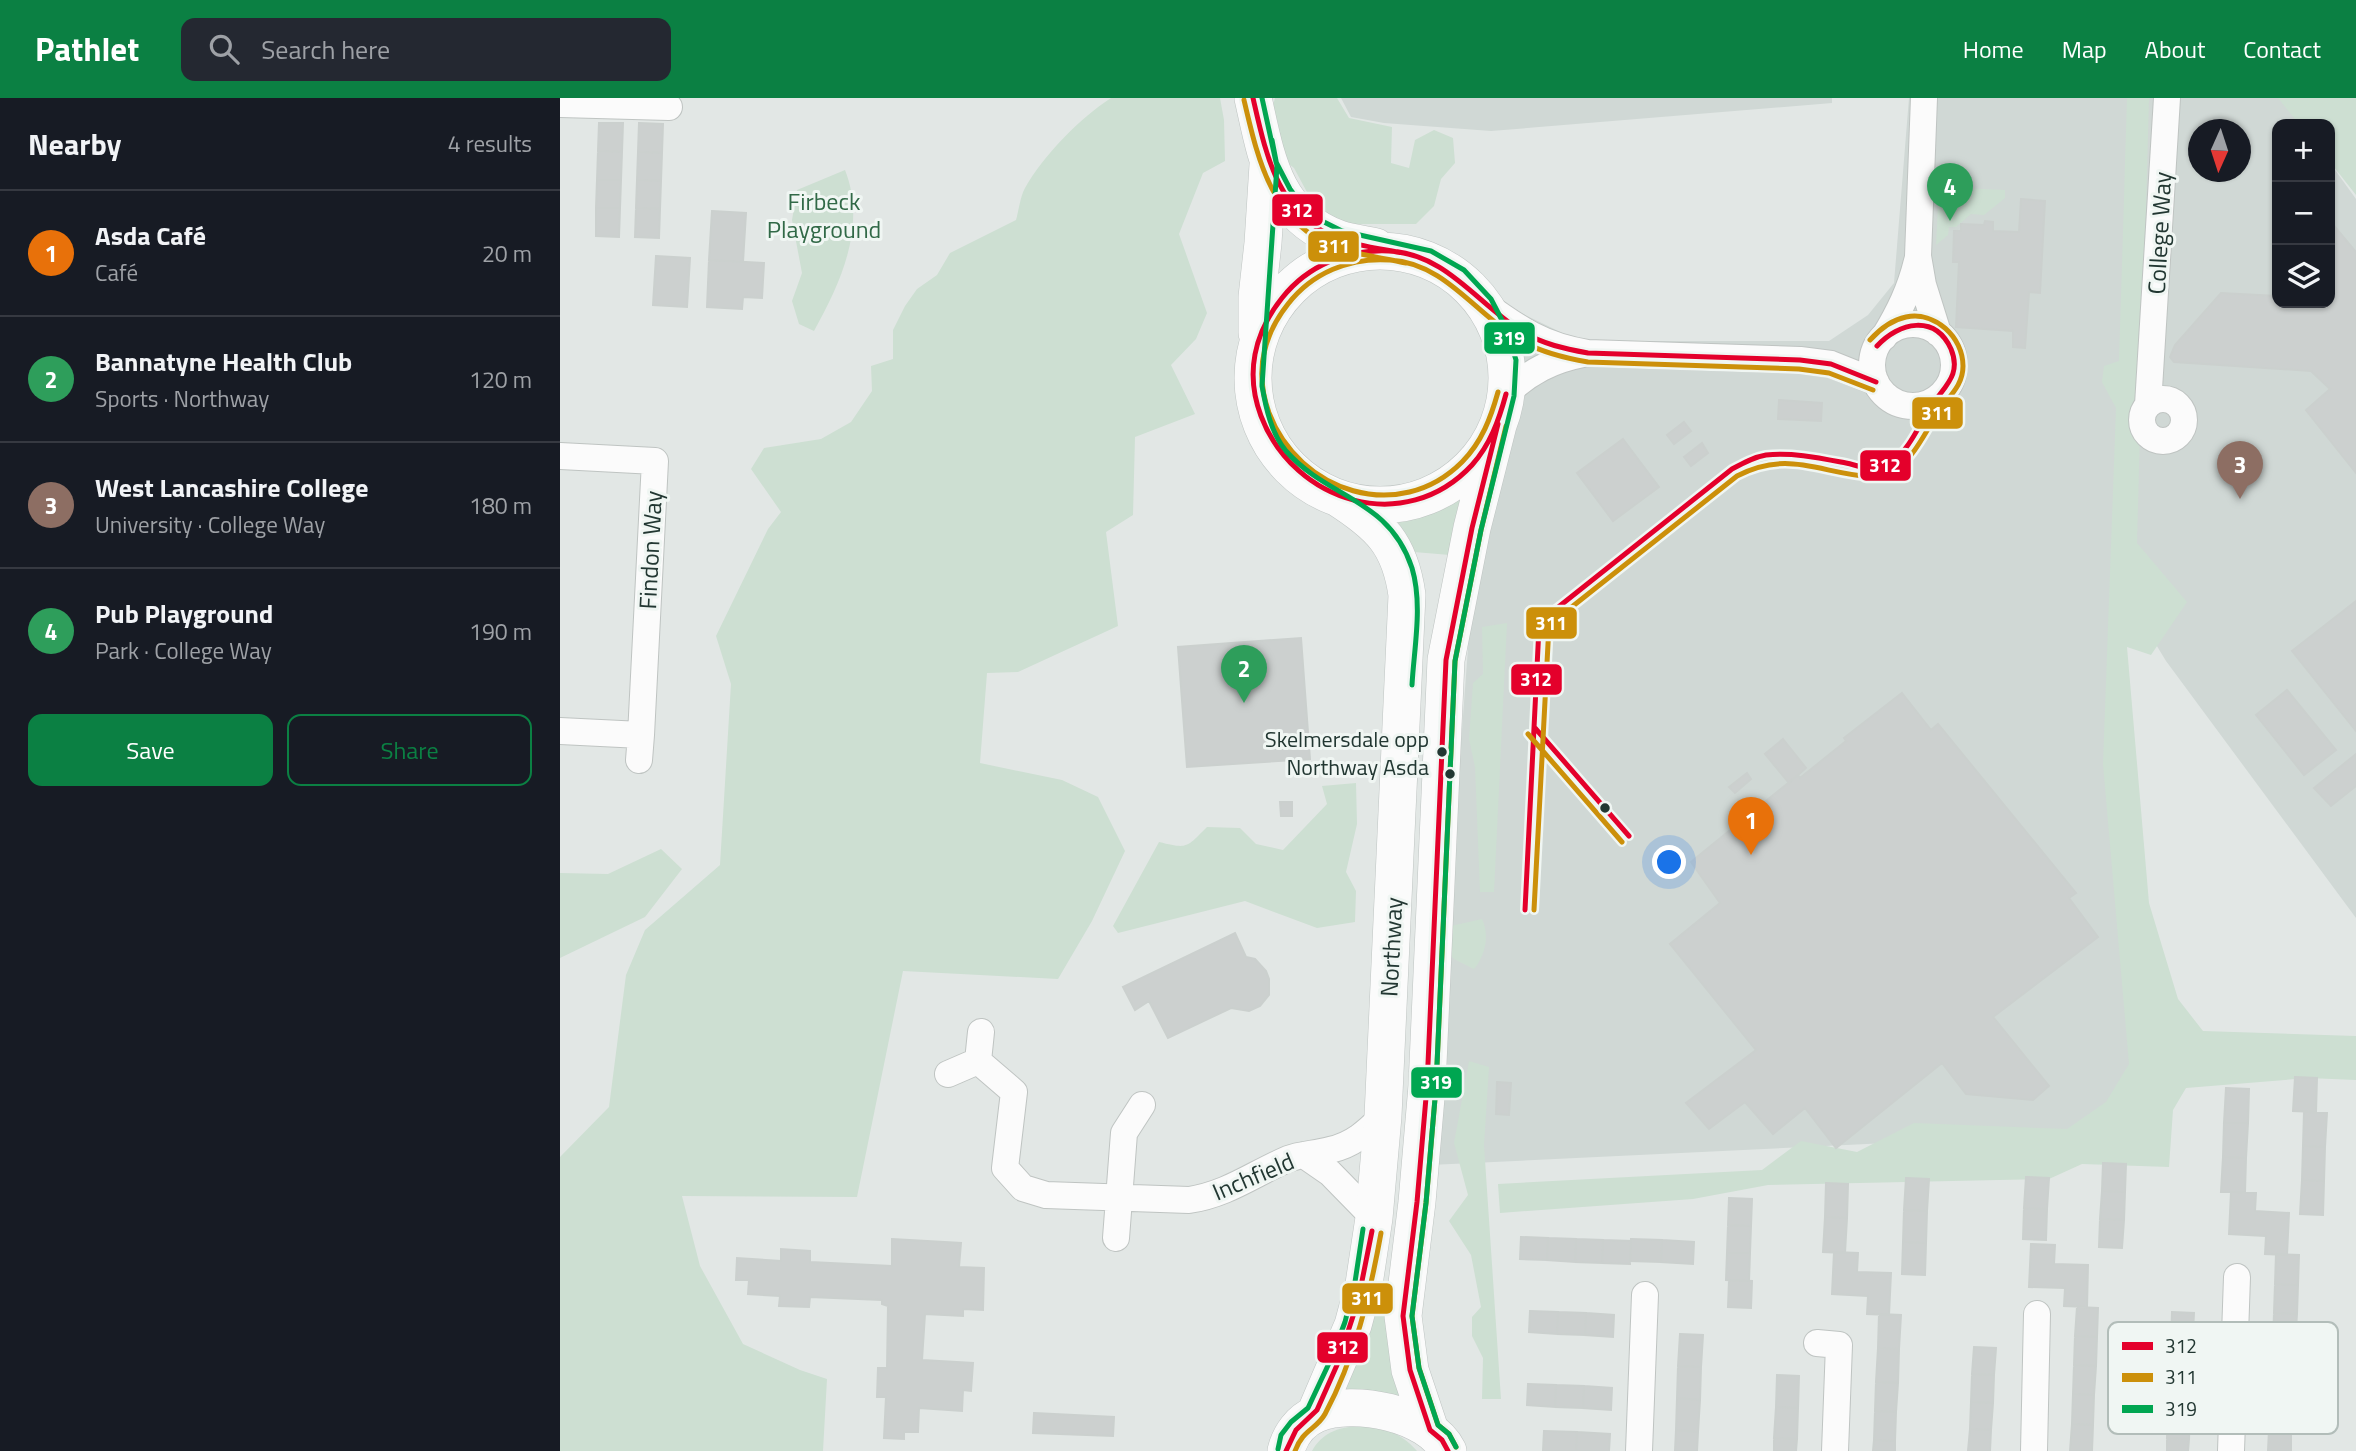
<!DOCTYPE html>
<html lang="en">
<head>
<meta charset="utf-8">
<style>
	body { margin:0; font-family:"Titillium Web",sans-serif; background:#242831; color:#f1f3f6 }
	.controls { position:absolute; right:21px; top:21px; display:grid; overflow:hidden; border-radius:14px; box-shadow:0 2px 5px #0004 }
	.controls button { width:63px; height:63px; display:grid; place-items:center; padding:0; border:0; border-bottom:2px solid #363941; background:#171b24; color:#f1f3f6; font:35px sans-serif }
	.compass { position:absolute; left:1628px; top:21px; width:63px; height:63px; border-radius:50%; background:#171b24; box-shadow:0 2px 5px #0004; rotate:183deg }
	.you { position:absolute; left:1110px; top:765px; width:24px; height:24px; margin:-18px; border:5px solid #fff; border-radius:50%; background:#1a73e8; box-shadow:0 0 0 10px #1a73e833 }
	.badge { display:grid; place-items:center; width:46px; height:46px; border-radius:50%; background:#0b8043; color:#fff; font-size:23px; font-weight:700 }
	.pin { position:absolute; translate:-50% -58px; filter:drop-shadow(0 2px 4px #0008) }
	.pin::after { content:''; position:absolute; top:37px; width:24px; height:21px; background:inherit; clip-path:polygon(0 0,100% 0,50% 100%) }
	.list { margin:0; padding:0; list-style:none }
	h2 { display:flex; justify-content:space-between; align-items:center; height:91px; margin:0; padding:0 28px; font-size:30px }
	h2 small { font-size:23px; font-weight:400; color:#9ea1a6 }
	.list li { display:grid; grid-template-columns:46px 1fr auto; gap:21px; align-items:center; box-sizing:border-box; height:126px; padding:0 28px; border-top:2px solid #363941 }
	.list b { display:block; font-size:26px; white-space:nowrap }
	.list p { margin:0; font-size:23px; white-space:nowrap; color:#9ea1a6 }
	.list em { font-size:23px; font-style:normal; color:#9ea1a6 }
	.actions { display:flex; gap:14px; padding:21px 28px }
	.actions a { flex:1; padding:16px 0; border:2px solid #0b8043; border-radius:14px; text-align:center; font-size:24px; color:#0b8043 }
	.actions .main { background:#0b8043; color:#fff }
	.icon { flex:none; width:38px; height:38px; fill:none; stroke:currentColor; stroke-width:2; stroke-linecap:round; stroke-linejoin:round }
	.map { position:relative; flex:none; width:1796px; height:1353px; overflow:hidden }
	header { display:flex; align-items:center; gap:42px; box-sizing:border-box; height:98px; padding:0 35px; background:#0b8043; color:#fff }
	header strong { font-size:33px }
	nav { display:flex; gap:38px; margin-inline-start:auto; font-size:24px }
	.search { width:490px; height:63px; background:#242831; display:flex; align-items:center; gap:18px; box-sizing:border-box; padding:0 24px; border-radius:14px; color:#9ea1a6; font-size:26px }
	main { display:flex }
	aside { flex:1; background:#171b24 }
	.map>svg:first-child { display:block }
</style>
</head>
<body>
<header>
<strong>Pathlet</strong>
<div class="search"><svg class="icon" aria-label="search" viewBox="0 0 24 24"><circle cx="10" cy="10" r="6"/><path d="M15 15l6 6"/></svg>Search here</div>
<nav><a>Home</a><a>Map</a><a>About</a><a>Contact</a></nav>
</header>
<main>
<aside>
<h2>Nearby<small>4 results</small></h2>
<ul class="list">
<li><span class="badge" style="background:#e8710a">1</span><div><b>Asda Café</b><p>Café</p></div><em>20 m</em></li>
<li><span class="badge" style="background:#2e9e5b">2</span><div><b>Bannatyne Health Club</b><p>Sports · Northway</p></div><em>120 m</em></li>
<li><span class="badge" style="background:#8d6e63">3</span><div><b>West Lancashire College</b><p>University · College Way</p></div><em>180 m</em></li>
<li><span class="badge" style="background:#2e9e5b">4</span><div><b>Pub Playground</b><p>Park · College Way</p></div><em>190 m</em></li>
</ul>
<div class="actions"><a class="main">Save</a><a>Share</a></div>
</aside>
<div class="map">
<svg width="1796" height="1353" viewBox="0 0 1796 1353">
	<rect width="100%" height="100%" fill="#e2e7e5"/>
	<path fill="#d0d8d5" fill-rule="evenodd" d="M781 0H1272V5L931 33 824 25 791 19Z
		M1349 0H1721L1741 26H1717V205H1770V65L1796 101V820L1606 563 1583 525 1558 493 1574 986 1516 1036 870 1067 912 496 936 396 957 213 1019 243H1269L1308 217 1334 185ZM1638 32H1680V74H1638Z"/>
	<path fill="#cddfd2" d="M551 0H660L664 22 665 63 643 75 619 136 647 215 636 241 611 267 635 316 575 339 573 417 546 434 558 528 458 574 427 575 420 665 502 682 538 699 565 753 532 823 498 881 343 873 297 1099 122 1098 140 1168 183 1246 240 1272 267 1281 263 1353H0V1059L49 1009 66 877 85 832 160 767 171 586 156 538 208 431 221 414 191 371 204 350 261 341 291 324 312 293 311 268 333 261V232L345 208 357 191 377 177 390 155 456 122C459 112 460 99 465 90 483 58 520 20 551 0Z
		M715 0H777L789 20 832 29 831 65 849 70 855 42 874 32 893 40 895 65 881 81 874 108 856 126H791L766 119 748 96 734 70 720 59 710 19Z
		M1567 0H1589L1577 445 1627 504 1591 557 1567 549 1589 805 1618 901 1643 933 1796 938V982L1748 980 1626 990 1613 1012 1609 1069 1522 1066 1489 1081 1208 1087 1133 1101 940 1115 938 1086 1202 1072 1241 1043 1297 1054 1354 1025 1507 1031 1546 1004 1569 966 1543 666 1556 310 1542 284 1544 268 1559 263Z
		M1718 0H1796V97L1770 64V26H1739Z
		M285 72C307 128 281 184 254 233L239 226 232 203 242 175 232 122 237 92Z
		M1379 89 1445 92V100L1424 117 1411 116 1396 129H1389L1388 137 1376 147Z
		M904 387 890 457 854 454 835 418 874 405Z
		M947 525 934 794H920L915 669 909 641 913 585 923 576 922 529Z
		M796 685 797 726 786 774 796 793 795 824 757 830 685 803 558 835 553 828 599 744C628 751 626 750 647 729L680 730 696 746 723 752 767 706 762 688Z
		M101 751 122 771 85 819 0 860V775L48 776Z
		M922 821C930 837 925 858 914 871L894 861 882 849V830Z
		M909 963 929 969 924 1047 941 1301H922L923 1260 912 1238V1219L921 1209 911 1157 889 1123 908 1097 894 1045Z
		M814 1211 821 1215 830 1214 842 1299 785 1292 802 1251Z
		M796 1328C822 1330 840 1333 857 1353H752C762 1335 777 1330 796 1328Z"/>
	<path fill="#ccd0cf" stroke="#cbd0ce" stroke-width="2" d="M39 25H63L62 54 38 53Z
		M79 25 103 26 102 55 78 54Z
		M38 53 62 54 61 82H37Z
		M78 54 102 55 101 83 77 82Z
		M37 82H61L60 110H36Z
		M77 82 101 83 100 111 76 110Z
		M1461 101 1485 103 1480 195 1469 194 1465 250 1453 249V233L1396 229 1399 164H1393L1394 133H1401V126L1424 127 1425 123 1433 124V133L1459 134Z
		M36 110H60L59 139 36 138Z
		M76 110 100 111 99 140 75 139Z
		M152 113 186 115 183 164 149 162Z
		M1770 123 1796 154V375L1746 312 1770 291 1751 273 1614 264 1610 259 1615 247 1661 195 1717 198V205H1770Z
		M96 158 130 160 127 209 93 207Z
		M149 162 204 165 202 200 183 199 182 211 147 209Z
		M1219 302 1262 305 1261 323 1218 321Z
		M1124 324 1131 333 1114 346 1107 337Z
		M1063 341 1099 389 1053 423 1017 375Z
		M1142 345 1148 355 1131 368 1124 359Z
		M1796 503V633L1732 553Z
		M741 540 750 661 627 669 618 549Z
		M1727 592 1776 652 1744 677 1696 617Z
		M1342 595 1371 632 1378 626 1516 795 1509 800 1538 839 1433 919 1489 988 1473 1002 1406 996 1382 965 1276 1050 1245 1010 1213 1036 1185 1004 1149 1031 1126 1005 1196 952 1110 846 1160 805 1131 764 1238 677 1240 680 1286 643 1284 640Z
		M1223 641 1246 670 1229 685 1205 656Z
		M1796 656V688L1771 708 1754 690Z
		M1187 675 1191 681 1175 695 1169 689Z
		M720 704H732V718H721Z
		M675 835 686 859 695 861 706 873 709 881V897L700 908 689 913 671 910 608 940 589 903 575 912 563 889Z
		M1735 979 1757 980 1756 1014 1733 1013Z
		M937 984 951 985 949 1017 936 1016Z
		M1666 990 1689 991 1688 1025H1664Z
		M1744 1014 1767 1015 1765 1049 1743 1048Z
		M1664 1025H1688L1686 1060 1663 1059Z
		M1743 1048 1765 1049 1764 1083 1742 1082Z
		M1663 1059 1686 1060 1685 1094H1661Z
		M1543 1065 1566 1066 1565 1094 1542 1093Z
		M1466 1079 1489 1080 1487 1111 1464 1110Z
		M1346 1080 1369 1081 1367 1113 1344 1112Z
		M1742 1082 1764 1083 1763 1117 1740 1116Z
		M1266 1085 1288 1086 1287 1120 1265 1119Z
		M1542 1093 1565 1094 1564 1122 1540 1121Z
		M1671 1094 1696 1095 1695 1113 1729 1115 1727 1157 1705 1156 1706 1138 1669 1136Z
		M1169 1100 1192 1101 1191 1128 1168 1127Z
		M1464 1110 1487 1111 1486 1142 1463 1141Z
		M1344 1112 1367 1113 1366 1145 1343 1144Z
		M1265 1119 1287 1120 1285 1155 1263 1154Z
		M1540 1121 1564 1122 1562 1150 1539 1149Z
		M1168 1127 1191 1128 1190 1155H1167Z
		M961 1139 988 1140 987 1162 960 1161Z
		M988 1140 1016 1141 1015 1164 987 1162Z
		M332 1141 401 1145 399 1169 424 1170 423 1212 403 1211V1218L365 1216 362 1262 413 1265 411 1293 403 1292 402 1313 359 1310 358 1334H344V1341L324 1340 326 1299H317L318 1270H327L328 1208 322 1206V1202L250 1199 249 1209 219 1208 220 1198 188 1196 189 1182H176L177 1160 221 1163V1151L250 1153V1164L332 1168Z
		M1016 1141 1043 1142 1042 1165 1015 1164Z
		M1071 1141 1102 1142 1101 1164 1070 1163Z
		M1043 1142 1071 1143 1070 1166 1042 1165Z
		M1102 1142 1134 1144 1133 1166 1101 1164Z
		M1343 1144 1366 1145 1365 1177 1342 1176Z
		M1471 1146 1495 1147 1494 1166 1528 1167 1527 1209 1504 1208 1505 1190 1469 1189Z
		M1274 1154 1298 1155 1297 1174 1331 1175 1329 1217 1307 1216 1308 1198 1272 1196Z
		M1167 1155H1190L1189 1183 1166 1182Z
		M1716 1156 1739 1157 1738 1187 1715 1186Z
		M1169 1182 1192 1183 1191 1210 1168 1209Z
		M1715 1186 1738 1187 1737 1216 1714 1215Z
		M1517 1209 1538 1210 1537 1239 1515 1238Z
		M970 1213 998 1214 997 1236 969 1234Z
		M998 1214 1026 1215 1025 1237 997 1236Z
		M1612 1214 1634 1215 1632 1250 1611 1248Z
		M1026 1215 1054 1217 1053 1239 1025 1237Z
		M1714 1215 1737 1216 1735 1245 1713 1244Z
		M1319 1216 1341 1217 1339 1251 1318 1250Z
		M1120 1236 1143 1237 1141 1269 1118 1268Z
		M1515 1238 1537 1239 1536 1268 1514 1267Z
		M1414 1249 1436 1250 1434 1277 1412 1276Z
		M1318 1250 1339 1251 1338 1285 1316 1284Z
		M1514 1267 1536 1268 1534 1297 1513 1296Z
		M1118 1268 1141 1269 1140 1302 1117 1300Z
		M1412 1276 1434 1277 1433 1305 1411 1304Z
		M1217 1277 1239 1278 1238 1310 1216 1309Z
		M1316 1284 1338 1285 1336 1314 1315 1313Z
		M968 1286 996 1287 995 1309 967 1307Z
		M996 1287 1024 1288 1023 1310 995 1309Z
		M1024 1288 1052 1290 1051 1312 1023 1310Z
		M1513 1296 1534 1297 1533 1327 1512 1326Z
		M1117 1300 1140 1302 1138 1334 1116 1332Z
		M1411 1304 1433 1305 1431 1332 1410 1331Z
		M1216 1309 1238 1310 1237 1341 1214 1340Z
		M1608 1311 1630 1313 1629 1341 1607 1340Z
		M1315 1313 1336 1314 1335 1343 1314 1342Z
		M474 1315 554 1319 553 1338 473 1335Z
		M1512 1326 1533 1327 1532 1353H1510Z
		M1410 1331 1431 1332 1430 1353H1408Z
		M1116 1332 1138 1334 1137 1353H1115Z
		M1709 1332 1731 1333V1353H1708Z
		M984 1333 1017 1334 1016 1353H983Z
		M1017 1334 1050 1336 1049 1353H1016Z
		M1214 1340 1237 1341 1236 1353H1214Z
		M1607 1340 1629 1341 1628 1353H1607Z
		M1314 1342 1335 1343V1353H1313Z"/>
	<g fill="none" stroke-linecap="round" stroke-linejoin="round">
		<defs>
			<path id="street" d="M1364 0 1358 158 1363 187 1378 235
				M0 6 109 9
				M923 205C959 231 983 248 1028 255L1240 262 1271 266 1316 284
				M1312 267a41 41 0 1 1 82 0a41 41 0 1 1-82 0Z
				M1324 239C1339 214 1350 192 1357 163
				M946 296C969 274 992 262 1023 256
				M1582 322a21 21 0 1 1 42 0a21 21 0 1 1-42 0Z
				M1588 307 1607 0
				M0 358 95 363 81 637
				M0 633 81 637 79 662
				M418 963 454 994 445 1070 463 1090 486 1097 629 1102C668 1096 693 1076 728 1061 741 1056 756 1056 770 1052 793 1047 807 1034 823 1018
				M388 976 418 963 421 934
				M744 1057 770 1075 814 1120
				M556 1140 564 1035 582 1007
				M1257 1245 1279 1247 1275 1353
				M1079 1353 1085 1197
				M1474 1353 1477 1216
				M1671 1353 1677 1179"/>
			<path id="secondary" d="M693 0C706 58 714 118 779 141 791 145 804 146 816 149
				M693 280a127 127 0 1 1 254 0a127 127 0 1 1-254 0Z
				M697 235V199L703 145 708 67
				M755 1316 793 1227 804 1186 814 1120 823 1018 847 497C840 446 820 427 778 400
				M870 1332 850 1272 843 1218 857 1104 867 988 886 562 912 430 938 327
				M726 1353C730 1337 740 1323 756 1316 793 1300 869 1315 888 1353"/>
		</defs>
		<use href="#street" stroke="#bfc4c2" stroke-width="28"/>
		<use href="#secondary" stroke="#bec4c2" stroke-width="38"/>
		<use href="#street" stroke="#fbfbfb" stroke-width="26"/>
		<use href="#secondary" stroke="#fbfbfb" stroke-width="37"/>
		<defs>
			<path id="bus-1" d="M693 0C706 57 718 118 779 141 801 149 825 151 848 156
				M946 296C939 322 930 347 912 367 845 439 734 405 701 318 685 276 694 235 722 200 748 167 788 151 829 153 887 156 917 206 963 234 982 246 1006 251 1028 255L1240 262 1271 266 1316 284
				M975 630 1069 738
				M965 812 979 529 982 522 1172 371C1183 365 1194 359 1206 357 1232 354 1260 360 1286 365 1296 367 1307 372 1317 370 1322 369 1327 367 1332 364 1352 349 1360 323 1375 303 1387 286 1401 275 1391 251 1375 216 1339 224 1317 248
				M726 1353 736 1332 757 1312 777 1267 798 1203 812 1133
				M888 1353 882 1342 870 1332 850 1272 843 1218 857 1104 867 988 886 562 912 430 938 326"/>
			<path id="bus-2" d="M684 2C698 62 712 126 777 150 799 157 823 160 846 165
				M938 294C931 319 922 344 902 364 839 427 739 394 709 315 695 276 702 239 728 206 752 175 790 159 830 162 884 165 914 214 958 241 979 254 1004 260 1028 264L1239 271 1269 275 1313 292
				M968 636 1062 744
				M974 812 989 527 1177 378C1229 351 1261 376 1313 379 1348 377 1362 339 1378 314 1389 298 1403 288 1403 268 1403 239 1375 213 1346 219 1331 222 1320 231 1310 242
				M896 1349 889 1336 878 1327 859 1270 852 1218 866 1105 876 989 895 563 921 432 946 328
				M735 1353C743 1331 756 1332 765 1316 795 1260 810 1196 821 1135"/>
			<path id="bus-3" d="M702 0 716 64 730 91 744 110 762 123 782 133 871 153 904 172 931 201 946 230 956 262 954 298 921 432 895 563 876 989 866 1105 852 1218 859 1270 878 1327 889 1336 896 1349
				M712 42 717 68 702 288C706 310 711 335 726 353 768 401 829 400 852 470 863 507 854 550 852 587
				M718 1351 721 1337 731 1324 748 1310 771 1261 785 1224 795 1184 803 1131"/>
		</defs>
		<use href="#bus-1" stroke="#f0f6f3" stroke-width="10"/>
		<use href="#bus-2" stroke="#f0f6f3" stroke-width="10"/>
		<use href="#bus-3" stroke="#f0f6f3" stroke-width="10"/>
		<use href="#bus-1" stroke="#e4002b" stroke-width="5"/>
		<use href="#bus-2" stroke="#cc900a" stroke-width="5"/>
		<use href="#bus-3" stroke="#00a651" stroke-width="5"/>
	</g>
	<g fill="#223732" stroke="#f0f6f3" stroke-width="2.5">
		<circle cx="882" cy="654" r="6"/>
		<circle cx="890" cy="676" r="6"/>
		<circle cx="1045" cy="710" r="6"/>
	</g>
	<g text-anchor="middle" dominant-baseline="central" stroke-width="6" stroke-linejoin="round" paint-order="stroke">
		<g font-size="22" fill="#223732" stroke="#f0f6f3" text-anchor="end">
			<text x="869" y="641">Skelmersdale opp<tspan x="869" dy="28">Northway Asda</tspan></text>
		</g>
		<g font-size="24" fill="#316947" stroke="#f0f6f3">
			<text x="264" y="103">Firbeck<tspan x="264" dy="28">Playground</tspan></text>
		</g>
		<g font-size="24" fill="#223732" stroke="#f0f6f3">
			<text transform="translate(1599 135) rotate(-87)">College Way</text>
			<text transform="translate(90 452) rotate(-87)">Findon Way</text>
			<text transform="translate(831 849) rotate(-87)">Northway</text>
			<text transform="translate(693 1078) rotate(-23)">Inchfield</text>
		</g>
	</g>
	<rect x="1548" y="1224" width="230" height="112" rx="10" fill="#f0f6f3" stroke="#b2bdb9" stroke-width="2"/>
	<rect x="1562" y="1244" width="31" height="8" fill="#e4002b"/>
	<rect x="1562" y="1275" width="31" height="9" fill="#cc900a"/>
	<rect x="1562" y="1307" width="31" height="8" fill="#00a651"/>
	<g font-size="19" fill="#223732">
		<text x="1605" y="1255">312</text>
		<text x="1605" y="1286">311</text>
		<text x="1605" y="1318">319</text>
	</g>
	<g stroke="#f0f6f3" stroke-width="2.5">
		<rect x="711" y="95" width="53" height="34" rx="7" fill="#e4002b"/>
		<rect x="747" y="132" width="53" height="33" rx="7" fill="#cc900a"/>
		<rect x="923" y="223" width="53" height="34" rx="7" fill="#00a651"/>
		<rect x="1351" y="298" width="53" height="34" rx="7" fill="#cc900a"/>
		<rect x="1299" y="351" width="53" height="33" rx="7" fill="#e4002b"/>
		<rect x="965" y="508" width="53" height="34" rx="7" fill="#cc900a"/>
		<rect x="950" y="565" width="53" height="33" rx="7" fill="#e4002b"/>
		<rect x="850" y="968" width="53" height="33" rx="7" fill="#00a651"/>
		<rect x="781" y="1184" width="53" height="33" rx="7" fill="#cc900a"/>
		<rect x="756" y="1233" width="53" height="33" rx="7" fill="#e4002b"/>
	</g>
	<g font-size="19" text-anchor="middle" font-weight="bold" fill="#fff">
		<text x="737" y="119">312</text>
		<text x="774" y="155">311</text>
		<text x="949" y="247">319</text>
		<text x="1377" y="322">311</text>
		<text x="1325" y="374">312</text>
		<text x="991" y="532">311</text>
		<text x="976" y="588">312</text>
		<text x="876" y="991">319</text>
		<text x="807" y="1207">311</text>
		<text x="783" y="1256">312</text>
	</g>
</svg>
<div class="controls">
<button>+</button>
<button>−</button>
<button><svg class="icon" aria-label="layers" viewBox="0 0 24 24"><path d="M12 4l9 5-9 5-9-5zM3 14l9 5 9-5"/></svg></button>
</div>
<svg class="compass" viewBox="-18 -18 36 36"><path d="M0-13l5 13h-10z" fill="#e53935"/><path d="M0 13l5-13h-10z" fill="#9ea1a6"/></svg>
<div class="you"></div>
<div class="pin badge" style="left:1191px;top:757px;background:#e8710a">1</div>
<div class="pin badge" style="left:684px;top:605px;background:#2e9e5b">2</div>
<div class="pin badge" style="left:1680px;top:401px;background:#8d6e63">3</div>
<div class="pin badge" style="left:1390px;top:123px;background:#2e9e5b">4</div>
</div>
</main>
</body>
</html>
